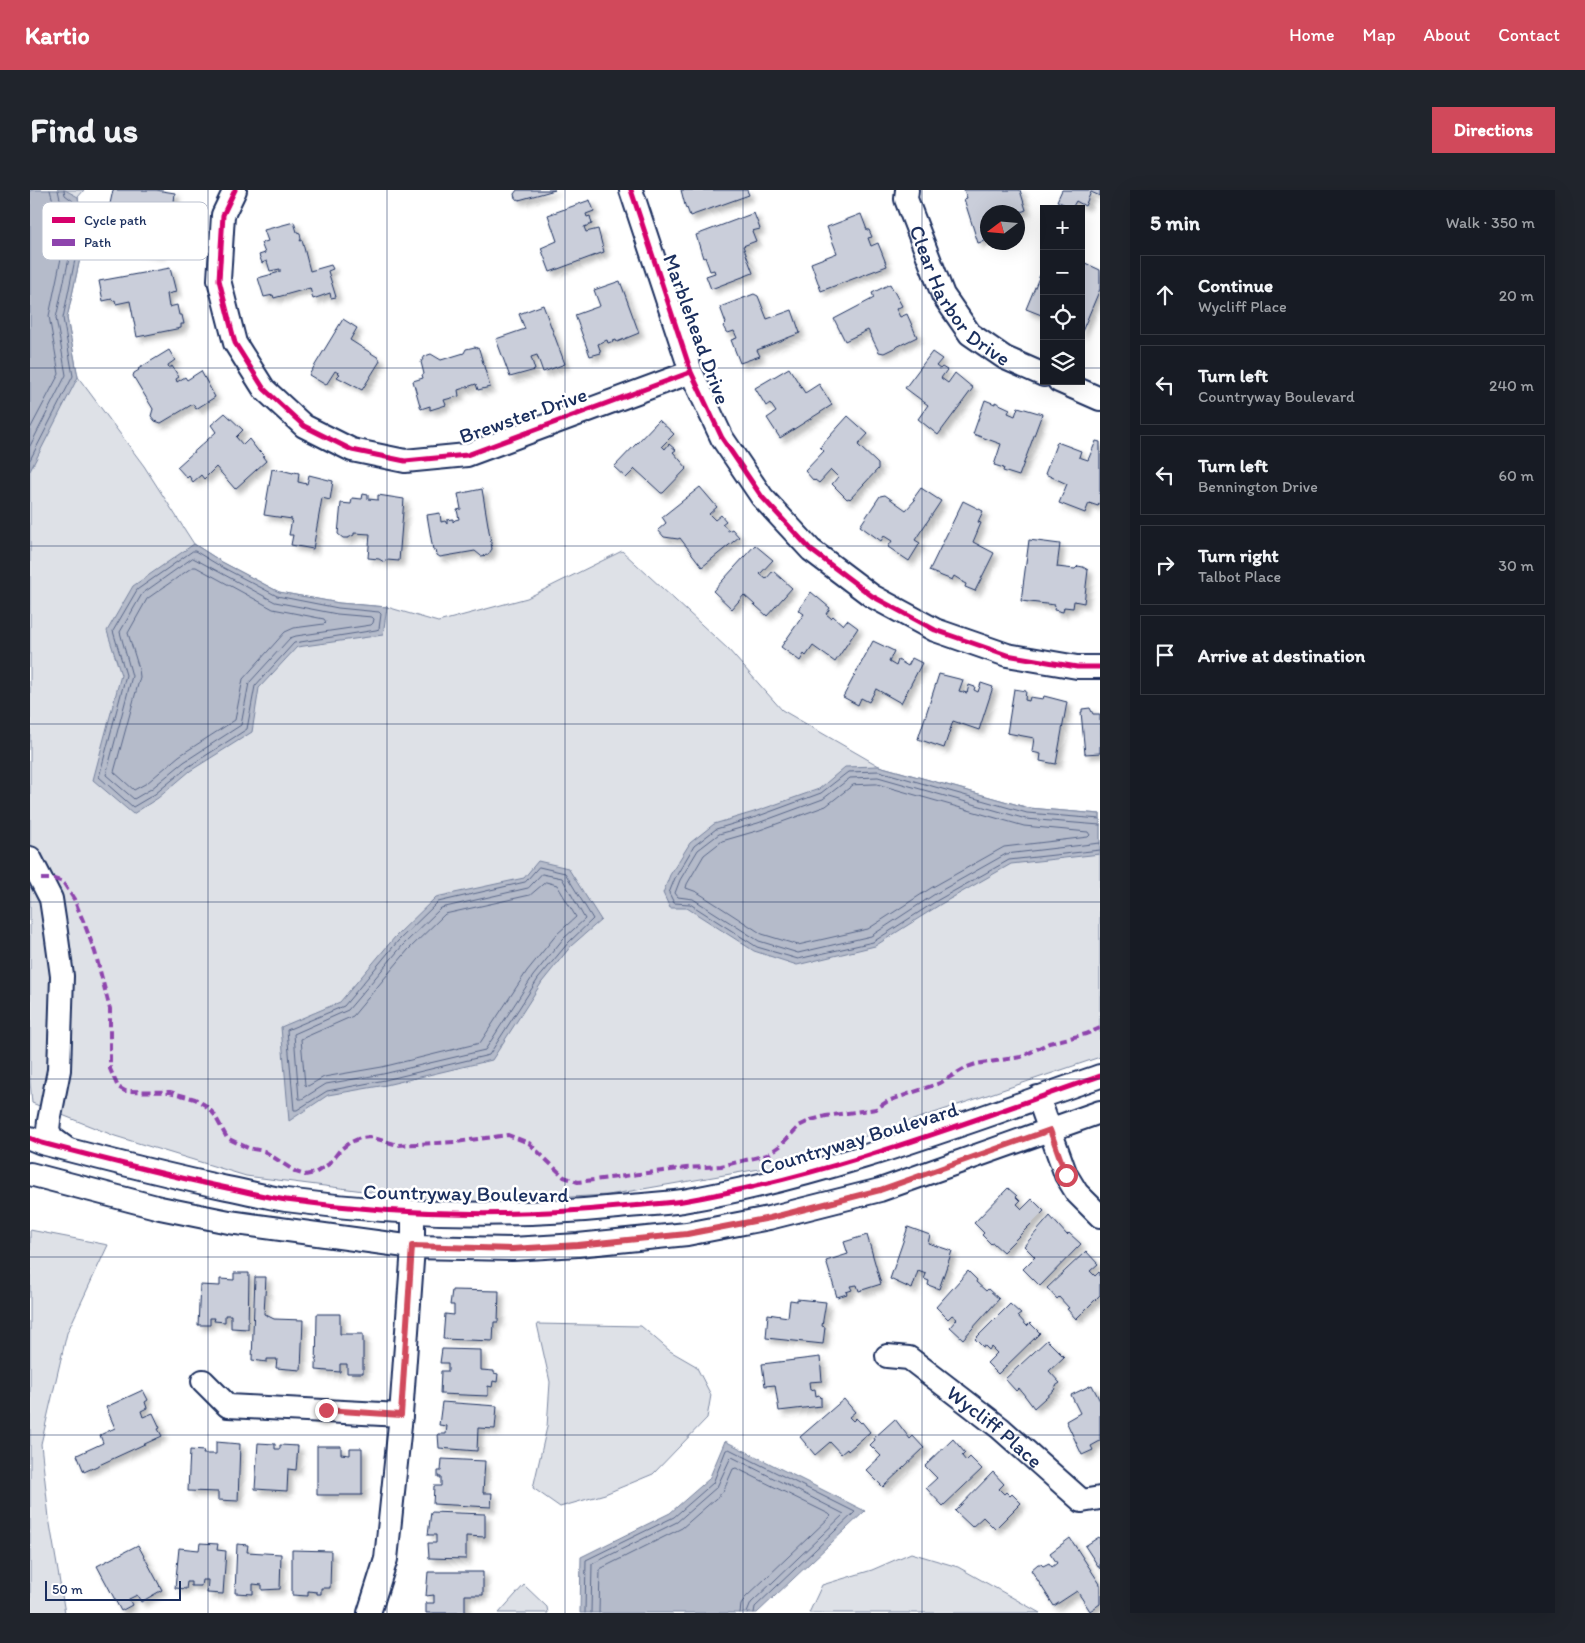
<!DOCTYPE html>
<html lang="en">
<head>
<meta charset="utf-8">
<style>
	body { margin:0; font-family:Itim,sans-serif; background:#20242c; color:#f1f3f6 }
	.controls { position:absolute; right:15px; top:15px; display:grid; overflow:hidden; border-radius:0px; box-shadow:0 5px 20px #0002 }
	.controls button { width:45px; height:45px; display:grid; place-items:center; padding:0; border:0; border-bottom:1px solid #363941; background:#171b24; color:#f1f3f6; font:25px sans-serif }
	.compass { position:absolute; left:950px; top:15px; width:45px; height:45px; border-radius:50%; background:#171b24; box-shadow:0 5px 20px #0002; rotate:254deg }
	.scale { position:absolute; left:15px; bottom:12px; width:136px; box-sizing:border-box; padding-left:5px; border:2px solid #1b2f5e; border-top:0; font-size:14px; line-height:18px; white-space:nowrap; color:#1b2f5e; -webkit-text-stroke:4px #fff; paint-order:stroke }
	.stop { position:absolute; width:15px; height:15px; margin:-11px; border:4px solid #d1495b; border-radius:50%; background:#fff }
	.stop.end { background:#d1495b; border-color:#fff; box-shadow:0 1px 5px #0008 }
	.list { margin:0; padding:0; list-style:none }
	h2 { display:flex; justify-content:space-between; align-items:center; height:65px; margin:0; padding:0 20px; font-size:21px }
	h2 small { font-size:16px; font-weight:400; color:#9ea1a6 }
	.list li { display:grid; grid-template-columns:32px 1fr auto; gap:15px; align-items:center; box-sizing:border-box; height:80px; margin:0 10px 10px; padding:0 10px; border:1px solid #363941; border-radius:0px }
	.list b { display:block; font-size:19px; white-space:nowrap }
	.list p { margin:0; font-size:16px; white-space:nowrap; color:#9ea1a6 }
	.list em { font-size:16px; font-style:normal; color:#9ea1a6 }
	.icon { flex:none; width:28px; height:28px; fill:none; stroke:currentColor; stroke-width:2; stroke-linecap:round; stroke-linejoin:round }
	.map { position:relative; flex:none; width:1070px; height:1423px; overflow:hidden; border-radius:0px }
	header { display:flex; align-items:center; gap:30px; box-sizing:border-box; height:70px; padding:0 25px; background:#d1495b; color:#fff }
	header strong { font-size:24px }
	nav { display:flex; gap:28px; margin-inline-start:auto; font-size:18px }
	.intro { display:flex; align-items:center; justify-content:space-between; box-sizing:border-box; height:120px; padding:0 30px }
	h1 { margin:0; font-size:35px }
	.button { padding:12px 22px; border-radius:0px; background:#d1495b; color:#fff; font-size:18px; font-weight:700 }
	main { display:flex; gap:30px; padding:0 30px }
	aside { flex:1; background:#171b24; border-radius:0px; box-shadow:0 5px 20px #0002 }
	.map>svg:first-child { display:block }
</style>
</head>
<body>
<header>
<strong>Kartio</strong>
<nav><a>Home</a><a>Map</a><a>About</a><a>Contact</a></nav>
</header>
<div class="intro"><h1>Find us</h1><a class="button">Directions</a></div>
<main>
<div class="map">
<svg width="1070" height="1423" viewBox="0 0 1070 1423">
	<defs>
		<filter id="shadow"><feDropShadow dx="4.5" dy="4.5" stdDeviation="2.5" flood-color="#0004"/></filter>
	</defs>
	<rect width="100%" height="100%" fill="#fff"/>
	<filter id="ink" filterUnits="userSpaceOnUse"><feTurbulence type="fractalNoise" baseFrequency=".02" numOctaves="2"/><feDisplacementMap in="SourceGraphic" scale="10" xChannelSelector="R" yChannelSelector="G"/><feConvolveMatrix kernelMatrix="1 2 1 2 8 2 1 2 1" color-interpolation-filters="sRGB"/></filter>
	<g filter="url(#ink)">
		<path fill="#dee1e7" stroke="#7c88a2" d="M0 0H54L48 7 54 50 37 128 48 187 114 276 164 354 192 372 249 402 309 413 357 417 408 432 497 408 592 361 698 459 752 520 849 576 999 618 1070 624V867L747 976 578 1005 428 1013 216 986 85 946 2 913 0 892Z
			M0 1040 78 1055 37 1143 11 1254 19 1328 35 1423H0Z
			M507 1134 611 1136 640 1161 666 1176 681 1205 677 1228 623 1284 575 1304 530 1317 503 1298 517 1237 520 1192Z
			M881 1363 928 1377 1010 1423H779L792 1395 842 1380Z
			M494 1395 517 1417 518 1423H469Z"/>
		<path fill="#b5bbca" stroke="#77839f" d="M0 0H35L48 7 54 50 37 128 48 187 0 281Z
			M164 354 192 372 249 402 309 413 357 417 353 445 267 457 229 498 222 542 160 581 128 608 103 624 63 590 91 485 77 441 103 396Z
			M849 576 999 618 1070 624V664L981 674 911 714 845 756 767 775 724 761 657 718H640L633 703 640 685 660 653 684 634 724 622 789 599 815 577Z
			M508 671 538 678 571 730 541 756 512 792 462 870 356 895 298 905 259 931 251 837 310 812 365 747 406 707 494 688Z
			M695 1251 835 1321 727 1423H550L551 1367 640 1323 679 1289Z"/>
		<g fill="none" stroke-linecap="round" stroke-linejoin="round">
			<path stroke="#596789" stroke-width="1" d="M0 239 29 184 19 126 35 49 31 20 23 11 20 0
				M0 256 36 185 26 128 43 50 38 15 30 9 28 0
				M0 270 43 186 33 128 49 50 43 11 35 5 34 0
				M163 361H165L190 376 247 406 308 418 349 422 351 424 349 439 346 440 264 453 225 496 217 539 158 577 125 604 103 617 69 587 96 485 83 441 107 400Z
				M163 368 245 412 307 424 342 427 344 429 343 433 341 435 266 446 260 448 219 493 211 535 154 572 121 599 104 609 76 585 102 486 90 442 112 404Z
				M163 377H166L243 419 294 429 296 432 294 434 264 438 255 442 213 489 205 530 149 566 117 593 104 600 84 582 110 487 109 479 98 443 117 409Z
				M847 594 994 636 1058 642 1060 645 1058 647 974 657 901 698 838 739 768 755 732 744 667 702 656 698 657 694 674 665 692 651 730 640 796 616 823 595Z
				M1070 629 997 623 849 581 818 582 791 603 726 627 686 639 664 656 645 688 639 703 644 713 660 714 727 757 768 769 843 752 908 710 979 670 1070 660
				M1070 635 996 629 848 587 820 588 793 609 728 633 689 644 668 660 650 690 645 703 648 707 663 709 729 751 768 763 841 746 905 704 976 664 1070 653
				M509 677 535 683 563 729 538 753 508 789 459 865 355 890 297 901 267 920H264L257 840 314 816 368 751 408 712 495 692Z
				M512 684 532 688 555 729 533 749 503 786 455 860 353 884 296 894 272 909H269L264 844 318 820 373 755 411 718 498 698Z
				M516 692 527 695 546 727 527 744 497 781 450 853 352 877 294 887 278 896 275 895 271 849 323 826 378 760 415 724 500 705Z
				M555 1423 556 1370 644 1327 683 1293 696 1260 699 1259 825 1322 725 1417 724 1423
				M561 1423 562 1374 647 1332 687 1297 700 1269 702 1267 814 1324 721 1413 717 1423
				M569 1423 570 1379 652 1338 693 1302 703 1279 706 1278 799 1324 801 1326 715 1408 711 1415 710 1423"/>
		</g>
		<path fill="#caceda" stroke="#1b2f5e" filter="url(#shadow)" d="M83 0H126L145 3 141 39 146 40 145 45H140L138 55 131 54 130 64 85 56 84 44 87 43 90 25 78 23Z
			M487 0H525L489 10 485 8 484 4Z
			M651 0H717L719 5 660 26 657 18 656 19Z
			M934 0H990L996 20 988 23 958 22V50L948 53 934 9 937 8Z
			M1032 0H1070V6L1061 2 1055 16 1046 11 1042 18 1027 11Z
			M560 10 564 21 556 24 557 27 560 26 562 34 554 37 556 42 568 39 574 62 520 82 511 58 527 51 518 25Z
			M724 23 730 39 722 41 726 51 713 56 723 83 681 99 676 86 685 83 684 80 680 81 675 67 673 68 666 45Z
			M831 24 837 40H839L842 47 838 48 841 56 848 53 857 76 791 101 781 73 807 63 797 37Z
			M264 32 267 42 270 43 271 49 270 51 272 50 280 81 301 75 303 79 298 81 306 107 301 108 300 103 283 109 280 98 244 108 243 105 234 107 228 88 250 82V79L240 81 237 71 232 73 229 65 235 63 231 53 238 51 234 40Z
			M1053 72 1070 80V99L1051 144V77Z
			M140 78 146 102 137 104 139 117 147 115 149 125H152L154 134H151V138L107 147 100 111 86 114 85 110 83 111 82 109 73 111 69 91Z
			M1010 85 1014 87V126L996 119Z
			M590 91 609 143 587 152 586 150 578 153 577 150 568 154 571 163 560 166 545 125 570 116 564 100Z
			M860 94 872 116 866 119 870 127 877 124 887 147 854 163 849 162 838 140 815 151 804 129 844 108 842 103Z
			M724 104 728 106 737 129 762 120 770 143 727 160 730 166 710 173 701 150 707 148 704 141 698 143 696 142 693 136 696 133 690 117Z
			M513 115 535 174 513 182 507 165 501 167 505 180 480 187 466 149 495 139 489 124Z
			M313 129 327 138 320 150 349 168 350 171 332 200 307 187 310 184 305 181 296 195 279 185Z
			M445 157 449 159 460 197 448 200 446 194 428 200 429 206 414 210 416 215 400 220V216L391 219 383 191 393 188 392 185 394 184 391 172 395 166 401 164 411 170 434 163 436 159Z
			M139 160 145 170 138 175 139 178 142 176 149 187 146 189 147 192 155 187 157 190 171 181 185 207 166 219 163 214 131 233 125 231 121 226 123 219 103 186 104 183 109 180 108 179Z
			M902 162 912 169 906 176 910 179 912 177 917 180 911 188 918 193 925 183 943 198 908 245 888 229 898 215 875 198Z
			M759 178 775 203 789 194 802 215 750 248 737 228 746 222 740 213 736 216 725 198Z
			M955 210 965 214V212L980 219 978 223 985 226 988 217 1012 224 989 286 973 281 974 278 964 275 971 254 943 244Z
			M195 223 213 240 206 247 213 255 219 249 229 262 230 261 235 266 233 267 236 271 205 299 186 277 174 289 171 285 163 292 159 286 157 288 147 277 186 242 181 235Z
			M818 226 838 244 828 255 848 274V279L820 309 819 308 817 309 802 294 808 287 801 280 789 293 785 290 784 291 775 281 794 261 790 257Z
			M629 230 644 244 632 256 635 259 639 254 646 260 643 262 657 278 633 303H631L605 279 596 288 584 277Z
			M1066 251 1070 252V311L1068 316 1059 313 1055 323 1029 313 1037 294 1015 284 1027 252 1051 261 1049 267 1058 270Z
			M242 279 247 280V279L263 283 264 282 269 283 268 292 277 294 279 285 303 291 300 310 292 308 283 359 261 355 263 345H259L262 329 234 325Z
			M670 297 687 317 679 324 685 330 691 325 696 331 692 334 698 339V341L702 339 709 347 672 377 650 348 648 349 634 347 628 340 636 333 632 327Z
			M891 298 911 311 885 350 890 353 879 371 858 357 862 351 854 346 851 351 830 336 850 306 855 305 876 320 885 310 883 309Z
			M452 299 462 359 458 365 451 366 445 361 410 367 407 365 406 360H403L397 325 410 323 411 332 415 331 417 334V330L423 329V332L425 330 429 329 427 320 431 319 428 304Z
			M333 304 338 305V309L348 310V305L374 309 369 371 357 370 354 372 349 369 338 368 340 344 324 343V345L318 348H313L308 344 311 313 321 314 322 308 332 309Z
			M933 311 953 321 948 332 951 333 943 352 964 363 945 401 935 397 936 394 932 392V391L924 386 922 390 899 381Z
			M999 350 1030 354 1027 377 1045 379 1048 376 1053 377 1058 380 1054 413 1044 411 1043 418 1034 417 1033 422 1024 420 1025 415 991 411Z
			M725 355 743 370 730 384 736 389 743 381 762 398 737 426 714 405 702 419 683 401Z
			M781 402 800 418 796 424 801 428 803 426 813 435 817 430 820 432 828 438 805 472 783 456 776 466 774 464 770 471 751 457 774 424 768 420Z
			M843 451 864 461 859 472 866 476 868 470 878 476 882 468 892 473 871 513 846 499 839 512 831 508 828 515 813 507Z
			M909 484 933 490 929 501 937 503 939 495 945 497 944 500 948 502 951 493 963 497 949 540 923 531 914 558 888 549Z
			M984 499 996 501 995 510 999 511 1000 507 1013 509 1014 506 1037 512 1026 574 1010 571 1011 564 1002 562 1004 548 977 543Z
			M1060 518 1063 524H1070V563L1055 564 1051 522H1052V519Z
			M978 998 987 1006 986 1007 990 1011 987 1014 992 1019 1002 1009 1014 1021 973 1062 963 1053 961 1054 952 1045 954 1043 944 1033Z
			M1020 1026 1037 1045 1039 1043 1051 1054 1010 1096 993 1079 1005 1067 994 1056Z
			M878 1037 900 1045 898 1053 922 1061 909 1099 898 1095 899 1091 894 1089 896 1084 888 1081 882 1099 860 1089Z
			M837 1045 851 1094 829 1101 827 1095 820 1096 822 1100 816 1102 817 1104 807 1107 796 1071 818 1064 814 1052Z
			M1056 1061 1068 1074 1060 1081 1065 1086 1069 1082 1070 1083V1105L1046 1129 1037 1119 1039 1118 1029 1107 1027 1109 1017 1098Z
			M938 1081 947 1090 946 1092 956 1101 958 1099 969 1109 933 1149 920 1137 927 1129 922 1125 918 1129 906 1117Z
			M204 1083H219L218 1139 201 1138V1125H195V1132L184 1131 185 1128H180V1135H168L170 1095 190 1096V1089L204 1090Z
			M225 1087H236L234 1124 244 1129 273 1130 271 1180 246 1178 247 1169H237V1172L222 1170Z
			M422 1100 469 1101 468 1132H464L463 1151 413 1149 415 1124 424 1125V1115H420Z
			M767 1109 796 1112 792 1136 795 1137 793 1154 736 1148 738 1124 758 1127 760 1110 767 1111Z
			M980 1114 991 1124 988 1126 997 1136 1000 1133 1010 1143 968 1184 957 1173 967 1163 961 1157 959 1160 955 1156 953 1157 945 1149Z
			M287 1124H310V1144H333V1183H317V1174H310V1182L286 1180Z
			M1017 1150 1034 1167 1019 1181 1030 1193 1024 1197 1025 1199 1004 1218 989 1198 986 1201 975 1189Z
			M412 1159 451 1160V1180L464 1181V1183L468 1184 467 1192 463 1191 462 1197 458 1196V1206L410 1204 411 1181H418V1173H410Z
			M790 1167 792 1191 779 1192 780 1200 785 1199 786 1206 789 1205 790 1208 791 1207V1216L749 1221 745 1195 735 1196 732 1174Z
			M1062 1195 1070 1211V1251L1061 1256 1063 1260 1052 1265 1036 1231 1050 1223 1041 1205Z
			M113 1200 118 1210 115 1212 117 1218 111 1221 113 1227 123 1223 130 1238 128 1239 132 1246 54 1282 47 1265 73 1253 70 1245 85 1238 76 1217Z
			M814 1209 825 1222 819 1227 823 1231 826 1228 831 1233 832 1232 840 1242 818 1261 817 1259 811 1264 800 1252 785 1265 770 1247Z
			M412 1212 467 1216 465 1239 448 1238 447 1261 409 1258 408 1244H416L417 1236 409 1235Z
			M865 1229 880 1249 883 1246 894 1258 853 1297 836 1280 851 1266 840 1255 845 1250 844 1248Z
			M923 1249 935 1263 932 1266 936 1271 940 1267 952 1279 913 1316 896 1298 907 1288 895 1276Z
			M186 1252 210 1254 208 1311 188 1310V1302L158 1301 160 1260 174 1261 173 1264H186Z
			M228 1253 245 1254V1259H250V1255L268 1256 266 1280 258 1279 257 1301 225 1299Z
			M287 1256H311V1264L320 1265V1258H332V1305H287Z
			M412 1269 455 1271 453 1303H462L461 1317 403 1314 404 1296H411V1287H408V1281H411Z
			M963 1282 974 1294 969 1299 974 1304 976 1302 980 1306 982 1304 991 1313 965 1339 953 1327 942 1337 925 1321Z
			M401 1322 455 1324V1347L436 1346V1369L399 1368 398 1353H406V1345H398Z
			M1069 1347 1070 1349V1379L1055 1356Z
			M1040 1348 1070 1394V1414L1060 1421 1047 1401 1024 1416 1001 1380 1008 1374H1011L1013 1376 1019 1373 1022 1377 1027 1373 1020 1363Z
			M170 1353 188 1354 187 1360 196 1361 193 1404 177 1403 178 1390H172L171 1396H161V1392H157L156 1399 145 1398 149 1358 169 1360Z
			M207 1354 218 1355 217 1362 251 1364 250 1399 232 1400V1395L223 1394V1404L205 1403Z
			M108 1355 132 1400 111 1412 107 1405 99 1409 102 1415 91 1421 67 1376Z
			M262 1360 301 1361 300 1398H291V1404H287V1402L278 1401V1406L262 1405Z
			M398 1382H453V1405H435V1423H396V1413H404V1405L396 1406Z"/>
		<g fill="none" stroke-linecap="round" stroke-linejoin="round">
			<defs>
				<g id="minor">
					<path d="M205 0 193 25 189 90 205 153 234 199 274 236 322 260 375 271 437 265 661 182"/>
					<path d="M601 0 661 182 692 248 732 307 781 360 842 406 905 440 977 465 1047 477H1070"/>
					<path id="s1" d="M877 0 876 9 913 105 940 144 975 168 1014 185"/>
					<path d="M1029 191 1070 209"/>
					<path d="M0 668 21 709 26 742 32 786 29 880 19 931 18 940 22 948 37 959"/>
					<path d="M1008 907 1036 985 1047 1003 1070 1026"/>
					<path d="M0 948 12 953C73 969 135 985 197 998 217 1002 236 1007 256 1010 366 1025 478 1028 588 1017 609 1015 631 1014 653 1011 798 986 932 934 1070 886"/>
					<path d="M0 984 130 1018 199 1032 383 1057 482 1059 548 1055 657 1044 739 1028 850 1000 1070 922"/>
					<path id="s2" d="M857 1166 879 1168 970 1238 1052 1311 1070 1308"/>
					<path d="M173 1191 198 1216 371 1225"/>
					<path d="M339 1423 356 1369 371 1225 383 1057V1022"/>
				</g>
			</defs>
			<use href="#minor" stroke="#1b2f5e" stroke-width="26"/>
			<use href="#minor" stroke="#fff" stroke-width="22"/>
			<path stroke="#8e44ad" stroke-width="4" stroke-dasharray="8 4" stroke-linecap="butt" d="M11 689H24L33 692 44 709 56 738 65 762 80 819V879L88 897 95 901 140 902 165 909 175 915 184 924 197 948 218 958 234 961 266 982 275 985 285 983 299 974 310 960 319 953 330 948 340 947 368 955 426 952 478 945 499 953 534 987 548 992 656 978 691 976 737 965 750 956 769 936 781 930 796 926 846 919 858 911 910 893 937 877 946 874 991 867 1019 853 1056 844 1070 838"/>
			<defs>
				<path id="cycleway" d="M205 0 193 25 189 90 205 153 234 199 274 236 322 260 375 271 437 265 661 182
					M601 0 661 182 692 248 732 307 781 360 842 406 905 440 977 465 1047 477H1070
					M0 948 12 953C73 969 135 985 197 998 217 1002 236 1007 256 1010 366 1025 478 1028 588 1017 609 1015 631 1014 653 1011 798 986 932 934 1070 886"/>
			</defs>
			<use href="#cycleway" stroke="#fff" stroke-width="8"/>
			<use href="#cycleway" stroke="#d6006c" stroke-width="5"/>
		</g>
	</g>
	<g fill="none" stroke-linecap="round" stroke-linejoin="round" filter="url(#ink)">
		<path stroke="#d1495b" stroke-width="6" d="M296 1220 371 1225 382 1056 482 1059 548 1055 657 1044 740 1028 850 1000 1020 940 1036 985"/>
	</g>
	<path fill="none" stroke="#1b2f5e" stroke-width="1" stroke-opacity="0.55" d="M178 0V1423M357 0V1423M535 0V1423M713 0V1423M892 0V1423M0 178H1014M1051 178H1070M0 356H1070M0 534H1070M0 712H1070M0 889H1070M0 1067H1070M0 1245H1070"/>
	<g text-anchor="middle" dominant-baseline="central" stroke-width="5" stroke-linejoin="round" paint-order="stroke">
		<g font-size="21" fill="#1b2f5e" stroke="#fff">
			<text stroke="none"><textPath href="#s1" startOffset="122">Clear Harbor Drive</textPath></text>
			<text transform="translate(667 139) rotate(70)">Marblehead Drive</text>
			<text transform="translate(493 225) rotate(-19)">Brewster Drive</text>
			<text transform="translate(829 948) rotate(-17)">Countryway Boulevard</text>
			<text transform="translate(436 1003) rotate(1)">Countryway Boulevard</text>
			<text stroke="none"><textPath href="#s2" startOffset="132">Wycliff Place</textPath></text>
		</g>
	</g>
	<rect x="12" y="12" width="166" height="58" rx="8" fill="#fff" stroke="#bbc1cf" stroke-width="1"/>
	<rect x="22" y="27" width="23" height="6" fill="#d6006c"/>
	<rect x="22" y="49" width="23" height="7" fill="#8e44ad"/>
	<g font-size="14" fill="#1b2f5e">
		<text x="54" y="35">Cycle path</text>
		<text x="54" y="57">Path</text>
	</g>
</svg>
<div class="controls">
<button>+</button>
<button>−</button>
<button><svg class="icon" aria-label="locate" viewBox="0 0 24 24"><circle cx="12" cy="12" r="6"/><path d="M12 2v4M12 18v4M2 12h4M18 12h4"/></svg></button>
<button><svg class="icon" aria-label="layers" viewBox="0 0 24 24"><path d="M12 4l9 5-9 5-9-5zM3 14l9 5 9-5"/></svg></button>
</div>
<svg class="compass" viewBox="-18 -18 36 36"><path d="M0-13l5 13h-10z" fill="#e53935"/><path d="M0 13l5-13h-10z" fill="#9ea1a6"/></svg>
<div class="scale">50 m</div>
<div class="stop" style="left:1036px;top:985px"></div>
<div class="stop end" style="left:296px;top:1220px"></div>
</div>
<aside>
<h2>5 min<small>Walk · 350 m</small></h2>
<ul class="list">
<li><svg class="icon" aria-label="ahead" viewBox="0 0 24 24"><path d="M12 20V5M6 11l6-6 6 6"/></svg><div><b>Continue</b><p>Wycliff Place</p></div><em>20 m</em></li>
<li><svg class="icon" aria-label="left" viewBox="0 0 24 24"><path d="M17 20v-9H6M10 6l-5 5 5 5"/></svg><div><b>Turn left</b><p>Countryway Boulevard</p></div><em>240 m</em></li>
<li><svg class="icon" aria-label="left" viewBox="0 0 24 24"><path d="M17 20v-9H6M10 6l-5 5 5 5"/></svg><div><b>Turn left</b><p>Bennington Drive</p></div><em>60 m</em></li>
<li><svg class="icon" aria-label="right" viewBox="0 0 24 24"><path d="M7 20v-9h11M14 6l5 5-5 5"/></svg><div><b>Turn right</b><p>Talbot Place</p></div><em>30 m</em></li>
<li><svg class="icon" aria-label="arrive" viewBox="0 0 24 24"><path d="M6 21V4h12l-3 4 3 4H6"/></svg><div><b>Arrive at destination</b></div></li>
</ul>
</aside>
</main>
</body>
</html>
